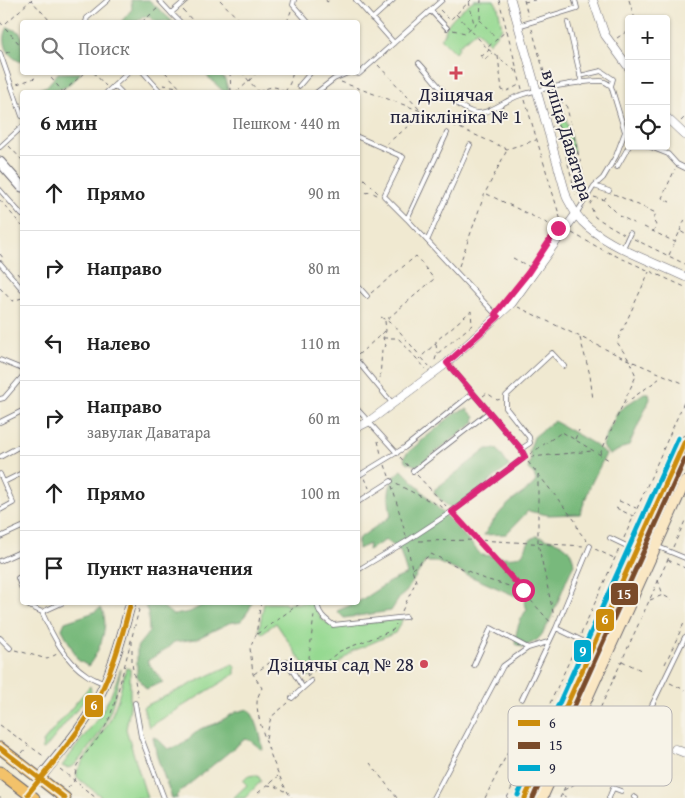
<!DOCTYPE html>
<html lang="ru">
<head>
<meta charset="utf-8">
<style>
	body { margin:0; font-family:"Gentium Book Plus",serif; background:#f2f2f2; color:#222 }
	.controls { position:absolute; right:15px; top:15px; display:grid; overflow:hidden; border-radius:5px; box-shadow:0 1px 4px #0004 }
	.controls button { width:45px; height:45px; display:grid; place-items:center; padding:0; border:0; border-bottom:1px solid #e0e0e0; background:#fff; color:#222; font:25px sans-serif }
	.stop { position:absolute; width:15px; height:15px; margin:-11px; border:4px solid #db2777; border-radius:50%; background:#fff }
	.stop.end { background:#db2777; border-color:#fff; box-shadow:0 1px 5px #0008 }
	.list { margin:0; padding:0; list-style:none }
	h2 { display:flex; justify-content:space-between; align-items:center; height:65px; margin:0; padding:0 20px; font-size:21px }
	h2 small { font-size:16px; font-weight:400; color:#767676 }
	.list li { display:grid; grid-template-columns:32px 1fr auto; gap:15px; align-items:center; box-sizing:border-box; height:75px; padding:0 20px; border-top:1px solid #e0e0e0 }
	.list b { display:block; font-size:19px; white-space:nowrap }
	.list p { margin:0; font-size:16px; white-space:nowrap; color:#767676 }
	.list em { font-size:16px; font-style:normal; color:#767676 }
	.icon { flex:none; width:28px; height:28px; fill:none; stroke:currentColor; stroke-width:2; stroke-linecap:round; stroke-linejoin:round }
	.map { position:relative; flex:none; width:685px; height:798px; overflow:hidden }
	.search { position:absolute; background:#fff; box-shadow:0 1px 4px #0004; left:20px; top:20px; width:340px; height:55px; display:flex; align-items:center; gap:12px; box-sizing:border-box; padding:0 18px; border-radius:5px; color:#767676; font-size:19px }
	.panel { position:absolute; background:#fff; box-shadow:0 1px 4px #0004; left:20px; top:90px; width:340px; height:515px; border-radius:5px }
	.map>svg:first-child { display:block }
</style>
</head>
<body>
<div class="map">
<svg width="685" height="798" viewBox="0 0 685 798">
	<rect width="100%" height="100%" fill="#f7f3e8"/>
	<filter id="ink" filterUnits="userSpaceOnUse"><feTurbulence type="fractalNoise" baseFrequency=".02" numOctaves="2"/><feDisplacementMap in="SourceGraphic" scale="10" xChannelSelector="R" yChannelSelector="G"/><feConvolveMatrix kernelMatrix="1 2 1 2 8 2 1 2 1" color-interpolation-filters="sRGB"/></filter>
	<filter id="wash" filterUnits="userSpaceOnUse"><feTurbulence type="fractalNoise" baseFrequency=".0096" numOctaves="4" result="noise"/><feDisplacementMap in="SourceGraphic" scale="20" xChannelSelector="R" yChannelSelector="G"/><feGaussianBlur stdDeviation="1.12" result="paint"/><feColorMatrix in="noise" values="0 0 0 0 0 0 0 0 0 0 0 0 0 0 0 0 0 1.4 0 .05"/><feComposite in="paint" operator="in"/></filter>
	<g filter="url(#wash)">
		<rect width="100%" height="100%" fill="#f0e9d1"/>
		<path fill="#95d991" stroke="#5c7e66" d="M474 0H494L498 7 502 28 489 43 477 30 458 46 459 49 455 53 440 38 445 34C445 21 464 8 474 0Z
			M555 106 563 108 574 151 568 152Z
			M264 603H285L286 605 291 603H315L321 619 333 626 403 619 395 633 353 651 325 675 319 668 310 676H305L306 668 276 623 262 633 259 630Z
			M233 664 235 666V674L149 727 143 707Z
			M126 668 130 669V707L126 729 147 798H103L80 780 77 777V771L110 720 118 699Z
			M121 669C117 686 114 703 107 719 100 735 87 750 76 764 71 768 68 769 62 766L100 715 111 695Z
			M90 686 91 692 44 750 42 749 43 742Z
			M255 775 259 777 261 781 245 798H233L247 785 243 781 248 776Z"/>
		<path fill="#78b97b" stroke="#4d6e5b" d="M131 0H149L173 22H155L150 17 143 16 137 22H121L132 9Z
			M8 27 19 32 22 36V62C7 58 0 40 8 27Z
			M58 73H81L66 87 48 91V92H30L47 86Z
			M204 73H218L225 79 229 92H224Z
			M644 393H649L650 399 629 445 609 455 602 445 618 411Z
			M467 409 475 417 474 423 417 466 408 463 404 459 406 454 450 417 457 412Z
			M554 421 594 444 606 454 591 484 580 514 548 515 528 511 506 534 484 535C492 522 500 511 512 501 521 494 529 490 536 481L534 474 528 469 531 458 529 451 534 437Z
			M487 449H497L509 466 458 506 448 507 435 494 434 490Z
			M402 470C416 483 428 499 442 512 455 526 469 540 481 555 490 555 516 561 522 554 529 546 525 541 537 536 555 541 572 543 574 565 563 583 551 628 537 640 533 643 527 645 522 647L515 644C516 630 519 621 527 609L524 603 525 600 437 562H425L406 592 400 597 391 611 344 618 337 611 358 602 389 582 407 574 400 551 386 540 368 550 369 544 358 549V539L391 516C388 498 386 481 402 470Z
			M206 603H252L249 610 241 621 229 623 196 639 174 642 165 650 147 661 163 682 146 689 137 676V647L149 632 148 613 145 606 161 605 173 615 190 612Z
			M101 608C111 624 99 653 88 666L78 660 62 629 65 622 92 613Z
			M248 709C257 718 261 736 263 750H262L251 741 245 739 182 790 176 796 178 798H172L157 757 153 737 158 739 168 749 181 745 200 729 215 724 236 712Z"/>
	</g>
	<g filter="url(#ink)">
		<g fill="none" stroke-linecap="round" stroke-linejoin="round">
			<defs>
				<path id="service" d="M159 0 171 13 186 0
					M294 0 293 5 308 22
					M356 0 394 43
					M431 11 447 28
					M171 13 180 22
					M372 19 393 0
					M86 22 87 18 108 0
					M568 23 582 83
					M518 26 577 8 575 0
					M0 53 22 116
					M419 63C434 79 450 104 472 112 486 117 504 101 518 96 538 89 579 81 601 81 605 81 608 84 611 86L625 132 616 156 603 178 594 186
					M143 72 161 92
					M352 72 359 74 442 0
					M580 76 601 71 613 79 611 86
					M115 86 121 92
					M299 86 311 72
					M107 92 129 72
					M317 92 334 79 350 72
					M447 133 407 219 498 317
					M358 137 403 157 384 196 407 219
					M648 146 668 154 677 164 685 168
					M0 147 22 127
					M617 167 629 146
					M0 190 22 215
					M576 214 594 186 609 191
					M428 239 470 145
					M623 248 630 233
					M0 263 22 289
					M358 286 367 296
					M0 360 22 369
					M358 362 393 404
					M0 399 4 398 22 377
					M358 410 397 453
					M0 422 22 411
					M521 449 530 443 529 437 506 408V396L552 353 564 366
					M0 457 22 445
					M413 471 489 412
					M0 474 13 503 0 510
					M358 476 404 448 473 393
					M4 482 22 473
					M358 502 391 481
					M0 537 22 527
					M610 538 635 550
					M656 546 685 558
					M0 561 22 551
					M358 570 407 541 451 512 525 457 521 449 447 363
					M22 576 18 578 22 589
					M28 602 29 606 42 612
					M64 602 42 612C52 635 65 661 87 675 93 679 99 681 105 684
					M317 602C318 614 325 619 333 625L406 617
					M556 628 590 546
					M0 638 10 648
					M287 662 303 688 292 698
					M474 665 491 628 528 648
					M303 688 311 681
					M522 699 556 628 593 646
					M135 703 141 737 164 798
					M578 722C592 729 624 740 638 734L685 637
					M591 728 599 748 615 755
					M634 797 636 798
					M433 798 503 666 528 648 548 642
					M609 798 613 788 621 791"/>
				<path id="minor" d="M511 0 567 198C573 209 578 219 588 227 614 249 654 262 685 277
					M593 0 605 35 629 68
					M666 117 685 135
					M358 427 368 422 447 363 512 303 576 214
					M675 749 685 753"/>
				<path id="tertiary" d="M0 162 22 187
					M40 778C57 756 77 735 91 711 111 677 121 640 131 602"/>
				<path id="secondary" d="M525 798 685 441
					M542 798 685 482"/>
				<path id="primary" d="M0 748 65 798
					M0 772 34 798"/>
			</defs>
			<use href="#service" stroke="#6a6870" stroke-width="5.5"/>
			<use href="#minor" stroke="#6a6870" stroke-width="9"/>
			<use href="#tertiary" stroke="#6a6870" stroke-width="11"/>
			<use href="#secondary" stroke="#6a6870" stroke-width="12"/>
			<use href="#primary" stroke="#6a6870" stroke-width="13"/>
			<path stroke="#6a6870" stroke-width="1" stroke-dasharray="4 4" stroke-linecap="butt" d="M220 0 241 22
				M326 0 327 2 330 0
				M499 0 522 89
				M524 0 528 16
				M629 0 635 19
				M469 2 474 24
				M524 2 535 0
				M183 10 194 22
				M440 10 450 20 471 0
				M456 14 487 48 507 30
				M480 19 481 0
				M0 22 22 47
				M142 22 158 8
				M287 22 291 11
				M6 23 31 0 51 22
				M532 29 547 83
				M453 30 465 33 480 20 497 39
				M617 38 629 30
				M488 49 518 73
				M6 53 11 51
				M480 55 484 60 492 53
				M498 56 502 90 505 92 521 84
				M481 57 489 50
				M378 65 420 110
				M46 72 63 92
				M93 72 106 86
				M165 72 184 92
				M230 72 231 92
				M257 72 249 81 259 92
				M341 82 421 111 507 149 536 140
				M17 84 35 78
				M163 85 179 87
				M63 92 85 72
				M173 92 178 88
				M237 92 249 81 242 72
				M259 92C269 87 275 84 284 92
				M285 92 290 83 293 72
				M550 94 576 195
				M552 98 566 104 585 181 577 194
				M525 100 561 221
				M681 121 685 117
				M386 144 426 113
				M9 146 22 160
				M568 155 578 153
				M358 171 360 182 358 188
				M358 173 379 194
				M358 194 371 192 379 196
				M487 194 557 228
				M614 194 656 213 653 220 656 225 653 232
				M594 197 604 200
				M606 197 604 200 620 216 634 223
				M0 200 22 226
				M592 201 590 204 595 217 624 234
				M670 202 662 198 675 169
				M644 227 675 242 680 231 685 234
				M680 231 685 219
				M572 233 603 250 685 287
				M634 239 685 264
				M0 254 4 259
				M669 255 675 242
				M513 258 530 267
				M459 266 485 193 507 150
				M17 273 22 279
				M0 288 12 301 22 298
				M371 293 416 256 434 279 385 321 386 331 383 338 386 346 382 349 380 379
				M518 307 624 358 685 384
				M381 317 395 326 421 357 418 360
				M383 338H398L426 369
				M580 338 590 375 593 400
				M436 344 437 353
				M358 355 385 331
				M430 367 421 357 436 343V341L471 311 472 325 437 354 434 363
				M483 396 487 393 497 400 501 399
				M624 404 663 376
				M575 439 579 430
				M378 441 381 454
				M530 454 562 432 609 460
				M600 454 636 376 629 360 617 342 649 272
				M400 457 409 467
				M531 457 592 451
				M528 462 538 474V543L554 617
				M385 465 389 476
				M538 474 576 522 578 530 587 541
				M417 475 447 507
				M365 478 369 488
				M396 484 446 509
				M392 486 406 536
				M619 501 636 508
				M616 508 633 516
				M456 517 552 624
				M624 538 685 400
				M419 541 478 540 584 546
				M673 547 685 521
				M595 549 614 558
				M668 560 685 568
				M412 569 431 554 485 579 523 590
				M658 580 663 595
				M650 600 663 595 672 600
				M261 602 256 635 250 648 253 674 262 688C260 692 257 697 257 703 256 720 280 785 292 798
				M402 611 416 581 412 569 408 547
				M257 634 302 602
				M581 634 619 549
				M132 641V664L138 697
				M15 650 47 659 57 654
				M622 661 643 671
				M665 664 685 621
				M254 674 276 658 282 660
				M307 675 314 615
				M307 676 340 651 393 630 396 624
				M670 683 685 690
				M594 722 669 557
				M0 725 45 757
				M644 735 668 746
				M266 738 271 717 288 703
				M22 753 28 746
				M620 759 650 772
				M370 763 397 798
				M60 769 96 798
				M267 785 275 786 285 791
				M572 785 581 766 579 759
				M68 788 74 781 77 765 102 733 109 719 116 699 141 602
				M564 790 582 780 596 753 583 746
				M258 793 278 776
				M562 795 568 798
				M0 798H1
				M485 798 517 734 533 742
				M507 798 577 644
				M560 798 587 737"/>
			<use href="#service" stroke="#fff" stroke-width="4"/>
			<use href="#minor" stroke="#fff" stroke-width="8"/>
			<use href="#tertiary" stroke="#fff" stroke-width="9"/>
			<use href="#secondary" stroke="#fae7c3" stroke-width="10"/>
			<use href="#primary" stroke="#f3c26a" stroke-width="11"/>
			<defs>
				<path id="bus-1" d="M0 748 65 798
					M28 794C49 767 73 741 91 711 111 677 121 640 131 602
					M525 798 685 441"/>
				<path id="bus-2" d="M533 798 685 459"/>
				<path id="bus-3" d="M518 795 678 438"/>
			</defs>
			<use href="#bus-1" stroke="#f7f3e8" stroke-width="9"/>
			<use href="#bus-2" stroke="#f7f3e8" stroke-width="9"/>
			<use href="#bus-3" stroke="#f7f3e8" stroke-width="9"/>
			<use href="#bus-1" stroke="#cc8c0c" stroke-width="5"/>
			<use href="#bus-2" stroke="#7a4b2a" stroke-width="5"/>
			<use href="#bus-3" stroke="#00a9ce" stroke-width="5"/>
		</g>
	</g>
	<g fill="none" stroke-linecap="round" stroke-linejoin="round" filter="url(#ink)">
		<path stroke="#db2777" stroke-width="6" d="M523 590 452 512 525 457 521 449 447 363 498 317 495 314 528 273 558 228"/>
	</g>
	<g fill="#d1495b" stroke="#f7f3e8" stroke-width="2">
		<path d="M453.5 65.5h5v5h5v5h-5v5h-5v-5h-5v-5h5z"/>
		<circle cx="424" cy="664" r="5"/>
	</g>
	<g text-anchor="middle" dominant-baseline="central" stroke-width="4" stroke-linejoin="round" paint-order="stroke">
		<g font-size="19" fill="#22223b" stroke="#f7f3e8">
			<text x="456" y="94">Дзіцячая<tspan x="456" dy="22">паліклініка № 1</tspan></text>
			<text x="414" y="664" text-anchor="end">Дзіцячы сад № 28</text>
		</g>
		<g font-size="19" fill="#22223b" stroke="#f7f3e8">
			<text transform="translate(568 135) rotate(73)">вуліца Даватара</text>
		</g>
	</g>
	<rect x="508" y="706" width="164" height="80" rx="8" fill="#f7f3e8" stroke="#b7b4b4" stroke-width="1"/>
	<rect x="518" y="720" width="22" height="6" fill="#cc8c0c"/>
	<rect x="518" y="742" width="22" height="7" fill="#7a4b2a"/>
	<rect x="518" y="765" width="22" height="6" fill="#00a9ce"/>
	<g font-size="14" fill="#22223b">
		<text x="549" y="728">6</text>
		<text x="549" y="750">15</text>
		<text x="549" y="773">9</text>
	</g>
	<g stroke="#f7f3e8" stroke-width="2">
		<rect x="610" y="582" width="29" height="24" rx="5" fill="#7a4b2a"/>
		<rect x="595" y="608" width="20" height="24" rx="5" fill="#cc8c0c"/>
		<rect x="573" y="639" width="19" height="24" rx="5" fill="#00a9ce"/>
		<rect x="84" y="694" width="20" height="24" rx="5" fill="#cc8c0c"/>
	</g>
	<g font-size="14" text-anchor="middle" font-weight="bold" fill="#fff">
		<text x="624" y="599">15</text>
		<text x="605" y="624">6</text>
		<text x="583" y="656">9</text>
		<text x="94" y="710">6</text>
	</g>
</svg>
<div class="controls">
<button>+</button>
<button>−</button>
<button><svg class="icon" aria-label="locate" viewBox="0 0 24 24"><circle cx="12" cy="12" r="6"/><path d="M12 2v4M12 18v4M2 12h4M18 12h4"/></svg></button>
</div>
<div class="stop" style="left:523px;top:590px"></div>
<div class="stop end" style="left:558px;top:228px"></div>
<div class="search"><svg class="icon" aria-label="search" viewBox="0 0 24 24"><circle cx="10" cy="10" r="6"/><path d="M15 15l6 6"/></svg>Поиск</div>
<section class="panel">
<h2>6 мин<small>Пешком · 440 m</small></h2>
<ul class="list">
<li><svg class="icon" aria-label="ahead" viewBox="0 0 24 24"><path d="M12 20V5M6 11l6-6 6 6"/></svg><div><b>Прямо</b></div><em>90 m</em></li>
<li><svg class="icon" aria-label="right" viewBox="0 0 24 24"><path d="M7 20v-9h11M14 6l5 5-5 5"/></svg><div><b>Направо</b></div><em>80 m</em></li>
<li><svg class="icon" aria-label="left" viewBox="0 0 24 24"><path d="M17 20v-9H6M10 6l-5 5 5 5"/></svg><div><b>Налево</b></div><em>110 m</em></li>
<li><svg class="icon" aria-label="right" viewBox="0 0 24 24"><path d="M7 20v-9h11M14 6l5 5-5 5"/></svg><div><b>Направо</b><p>завулак Даватара</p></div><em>60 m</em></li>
<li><svg class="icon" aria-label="ahead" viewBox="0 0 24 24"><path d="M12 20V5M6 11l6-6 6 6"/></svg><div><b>Прямо</b></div><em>100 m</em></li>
<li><svg class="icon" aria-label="arrive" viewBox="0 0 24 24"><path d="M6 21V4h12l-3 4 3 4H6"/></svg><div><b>Пункт назначения</b></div></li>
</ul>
</section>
</div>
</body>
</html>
